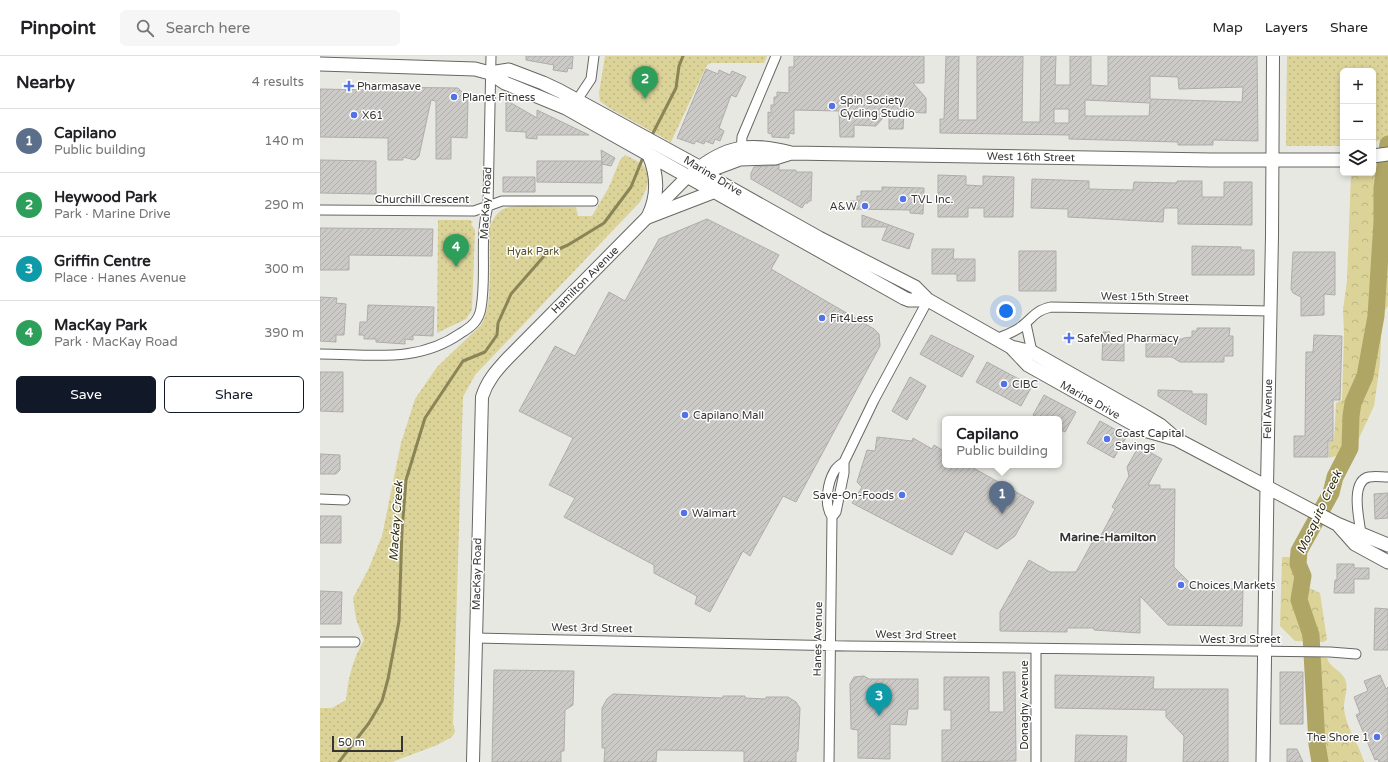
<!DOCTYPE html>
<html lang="en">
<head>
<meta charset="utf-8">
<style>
	body { margin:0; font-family:"Varela Round",sans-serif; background:#f6f6f6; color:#202124 }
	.controls { position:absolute; right:12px; top:12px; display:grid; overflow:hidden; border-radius:6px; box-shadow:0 2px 6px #0003 }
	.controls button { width:36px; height:36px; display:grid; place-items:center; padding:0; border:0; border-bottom:1px solid #e0e0e0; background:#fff; color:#202124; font:20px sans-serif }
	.scale { position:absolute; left:12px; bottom:10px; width:71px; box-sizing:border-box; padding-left:4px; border:2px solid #363534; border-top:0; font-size:11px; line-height:14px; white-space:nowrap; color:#363534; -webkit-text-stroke:3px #fff; paint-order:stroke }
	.you { position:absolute; left:686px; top:255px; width:14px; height:14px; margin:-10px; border:3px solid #fff; border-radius:50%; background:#1a73e8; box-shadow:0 0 0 6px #1a73e833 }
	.badge { display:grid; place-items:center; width:26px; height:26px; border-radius:50%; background:#111827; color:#fff; font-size:13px; font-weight:700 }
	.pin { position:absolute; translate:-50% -33px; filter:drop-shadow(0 1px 2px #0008) }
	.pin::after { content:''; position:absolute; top:21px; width:14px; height:12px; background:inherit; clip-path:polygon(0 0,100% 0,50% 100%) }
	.popup { position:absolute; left:622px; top:360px; width:120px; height:52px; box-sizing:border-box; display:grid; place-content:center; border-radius:6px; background:#fff; filter:drop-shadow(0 1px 3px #0005); font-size:13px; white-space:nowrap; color:#757577 }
	.popup b { font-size:15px; color:#202124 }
	.popup::after { content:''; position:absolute; left:50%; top:100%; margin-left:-8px; border:8px solid transparent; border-top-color:#fff }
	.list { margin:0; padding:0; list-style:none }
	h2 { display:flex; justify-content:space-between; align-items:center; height:52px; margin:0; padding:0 16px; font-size:17px }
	h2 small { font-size:13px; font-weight:400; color:#757577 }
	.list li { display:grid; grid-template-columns:26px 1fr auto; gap:12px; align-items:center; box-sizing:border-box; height:64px; padding:0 16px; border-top:1px solid #e0e0e0 }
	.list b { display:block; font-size:15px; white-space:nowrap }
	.list p { margin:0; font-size:13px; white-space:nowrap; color:#757577 }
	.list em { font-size:13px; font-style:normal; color:#757577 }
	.actions { display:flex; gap:8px; padding:12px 16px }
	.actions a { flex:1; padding:9px 0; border:1px solid #111827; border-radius:6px; text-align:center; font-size:14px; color:#111827 }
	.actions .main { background:#111827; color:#fff }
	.icon { flex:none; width:22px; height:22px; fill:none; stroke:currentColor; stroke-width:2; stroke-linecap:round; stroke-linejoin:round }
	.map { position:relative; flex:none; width:1068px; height:706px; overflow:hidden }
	header { display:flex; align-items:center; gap:24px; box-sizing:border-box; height:56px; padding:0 20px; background:#fff; border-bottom:1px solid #e0e0e0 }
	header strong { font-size:19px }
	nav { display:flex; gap:22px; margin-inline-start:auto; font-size:14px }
	.search { width:280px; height:36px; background:#f6f6f6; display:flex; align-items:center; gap:10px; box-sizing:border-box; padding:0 14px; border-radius:6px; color:#757577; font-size:15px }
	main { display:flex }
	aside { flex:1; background:#fff }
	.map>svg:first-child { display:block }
</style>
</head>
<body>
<header>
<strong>Pinpoint</strong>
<div class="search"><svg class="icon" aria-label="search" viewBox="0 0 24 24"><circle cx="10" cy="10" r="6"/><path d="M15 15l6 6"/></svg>Search here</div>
<nav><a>Map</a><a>Layers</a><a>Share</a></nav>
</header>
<main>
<aside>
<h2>Nearby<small>4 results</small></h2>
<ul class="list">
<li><span class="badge" style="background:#5c6f8a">1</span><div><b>Capilano</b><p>Public building</p></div><em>140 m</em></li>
<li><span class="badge" style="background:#2e9e5b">2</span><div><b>Heywood Park</b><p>Park · Marine Drive</p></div><em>290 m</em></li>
<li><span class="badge" style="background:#0f9aa8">3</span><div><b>Griffin Centre</b><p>Place · Hanes Avenue</p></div><em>300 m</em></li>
<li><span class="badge" style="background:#2e9e5b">4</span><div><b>MacKay Park</b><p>Park · MacKay Road</p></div><em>390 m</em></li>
</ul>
<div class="actions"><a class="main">Save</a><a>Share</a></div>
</aside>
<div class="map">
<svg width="1068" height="706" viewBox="0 0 1068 706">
	<defs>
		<pattern id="forest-crowns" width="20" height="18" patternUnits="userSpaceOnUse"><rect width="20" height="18" fill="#dbd398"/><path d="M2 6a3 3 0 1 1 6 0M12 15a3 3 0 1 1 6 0" fill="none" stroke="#bdb684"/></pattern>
		<pattern id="park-dots" width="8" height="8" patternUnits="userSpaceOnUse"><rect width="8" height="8" fill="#dbd398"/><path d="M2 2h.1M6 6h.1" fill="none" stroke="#bdb684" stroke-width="1.8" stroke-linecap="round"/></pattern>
		<pattern id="building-hatch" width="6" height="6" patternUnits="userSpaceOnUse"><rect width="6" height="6" fill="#cbcac6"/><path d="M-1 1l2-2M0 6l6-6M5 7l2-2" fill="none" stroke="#afaeab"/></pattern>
	</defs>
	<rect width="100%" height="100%" fill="#e8e8e3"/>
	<path fill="url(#forest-crowns)" d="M1068 110V250L1062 258 1060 308 1054 350 1033 395 1009 402V386L1014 385 1016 347 1022 344 1024 278 1023 253 1027 225 1031 117H1053V113Z
		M962 501H981V528L1000 537 1007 584 1003 586 975 585 960 570Z
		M986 601 1007 602C1010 612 1021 614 1025 623 1029 632 1024 641 1024 651 1025 671 1039 687 1044 706H996Z"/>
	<path fill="url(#park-dots)" d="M285 0H447L444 7H391L387 9 351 86 289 52 280 45 279 37Z
		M967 0H1068V82L1053 86V15H1023V90H966Z
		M305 99C332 111 334 119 320 146L155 319 143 341 133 668 135 675 132 681 117 689 72 706H0V652H12L26 644C28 622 33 603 44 584L36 563 33 542 48 514 62 480 81 387 95 343 117 311 161 269C174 250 169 196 170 171 173 163 177 155 186 152 197 148 241 151 256 151L258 160H272L289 131 300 104Z
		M118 164H150L153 166 151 168 155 174 152 254 146 263 117 277Z"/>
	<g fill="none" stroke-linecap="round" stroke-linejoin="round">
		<path stroke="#8b8456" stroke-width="3" d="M331 81 356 32 359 10 363 0
			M19 706 49 667 62 645 68 623 79 565 82 475 86 424 105 362 143 305 165 296 177 279 178 267 191 238 225 199 248 189 284 167 311 131 324 99"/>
		<path stroke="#afa665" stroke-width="17" d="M1000 706 997 688 991 579 979 544 983 520 978 508 979 495 1011 437 1015 421 1030 392 1031 360 1033 347 1045 320 1056 260 1062 166V132L1068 88"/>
	</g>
	<path fill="url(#building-hatch)" stroke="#aeada9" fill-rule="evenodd" d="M206 0H253L252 13 248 12 247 16 233 14 234 9 206 4Z
		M474 0H604V27H593L606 42V57L584 56 583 73H569V55L556 70 534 69V81H520L519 55 474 54V78L469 77V82L452 81V78L448 77V56L451 57V49H454V41H457V36L469 37V11H474Z
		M626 0H639L638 64H657V0H703L702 66H720L721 0H736L735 29H750V0H771V29L788 30V0H937L938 85 893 84V89H858V86L749 83V79L620 77V63H624ZM830 20 858 21 859 33 923 31 922 46 830 43ZM765 44 830 47 829 60H765ZM734 53H749V67H734Z
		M386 13 398 18 399 14 410 19 412 15 426 21 416 41 411 39 399 72 404 75 400 85 395 83 393 88 385 85 384 88 376 85 374 88 357 82Z
		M51 31 138 32 148 42 147 82 131 81V103H116V45L111 44 99 100 95 104 83 101V104H68V82L0 81V33L51 34Z
		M186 44 217 62V54L269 79H217V83L206 82V76L186 75Z
		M281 94 295 102 291 110 282 108Z
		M0 104 56 105V138L0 137Z
		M217 105H282V127L217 126Z
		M459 109V114H476V116H492L491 145H488V147H485L482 152 431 123V117L434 111Z
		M618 119 646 120V129L663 130V120L694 121 693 161H664V152H648V161H618Z
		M183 121H215V136H183Z
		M712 123 769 125V133L813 134 814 126 857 127V125H882V141H904V126H932V169L858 168V152H844L843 166 748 161V153L711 152Z
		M562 131 604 132 603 158 590 157V154L530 153V145H537V140H541V135H562Z
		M542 159 594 178 589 193 562 184 567 171H542Z
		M387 163 459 199 451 213 554 273 559 278 560 290 476 446 463 440 430 500 423 495 390 556 375 548 377 540 334 517V509L244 461 255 442 229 429 253 382 199 355 235 290 255 300 289 236 305 245 339 183Z
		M0 172 113 173 112 200 29 199V214H0Z
		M872 190 921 191V194H934V219H872Z
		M612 193H634L633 203H655V225H637V218H612Z
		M699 195H736V235H699Z
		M973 196H1015V239L1004 238V259L981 260V241L973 237 971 233Z
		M0 241 17 242 16 247 26 248 24 279H16V286L0 285Z
		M48 249 114 251 113 280 93 279V284L85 283V288L56 286V283H44V279H39L40 266H47Z
		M877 272H910L909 280H913V300H904V306H860L852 301H826V279H846V282H850V284L862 283 864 282 872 281V275H877Z
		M783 276H790V284H804V305L782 304Z
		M611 279 654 300 642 321 600 298Z
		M994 279 1022 280 1020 344H1013V385H1008V401H974V380H985L986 296H993Z
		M667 306 712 330 701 350 656 326Z
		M0 316H23V356L0 355Z
		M590 321 606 330 587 364 572 355Z
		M838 334 872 335V338H887L886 369 838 340Z
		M724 339 756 356 745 376 739 373V363H721L713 359Z
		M780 365 807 380 794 402 767 387Z
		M557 381 592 385 593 382 612 393 614 389 625 396V409H648L714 446 695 480 677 493 645 475 632 499 532 447 542 431 537 426 547 394 555 395Z
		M819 390 842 403 828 429H840V433H855L854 511 874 531 923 533 922 570 848 569 820 540V577L774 574V572H747V576L680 575V556L709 504 730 516H756L774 483 778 485 795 453 792 451 809 420 807 411Z
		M0 398 20 399V414L16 418H0Z
		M1068 437V462L1055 463 1054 438Z
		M0 460H21V487H0Z
		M1017 508H1034V512H1049V523H1034V537H1014L1015 524H1017Z
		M0 535 22 536 21 568H0Z
		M1055 552 1068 553V594H1054Z
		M174 614 254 615 253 649 245 654 244 695H241V706H172Z
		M683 616H695L696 705 622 706V674H631V654H624V621H669V656H684Z
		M960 616H983V668H960Z
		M735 619 834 621 833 633H908V706H863L864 680 846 661V654L735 652Z
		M1060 619 1066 633 1068 631V706H1059L1058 703 1055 704 1036 659 1040 657 1034 641 1048 635 1044 625Z
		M544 620 549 623H598V653H588L586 669 570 668V703L538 702V674L531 673 530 628 534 621Z
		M293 638 403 642V640H425V642L446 643V641H468L476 646 480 652 478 695 476 696V706H424V695L337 694 336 706H284L285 692H282V652L287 643Z
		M756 679 807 680 806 706H755Z
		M967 693H977L983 706H967Z"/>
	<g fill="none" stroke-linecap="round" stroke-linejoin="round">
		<defs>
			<path id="minor" d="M257 44 271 23 274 0
				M421 98 422 81 456 0
				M0 154 154 155 182 145H273
				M706 268 712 296
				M676 283C685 279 695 276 702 270 714 261 714 255 731 251L951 255
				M0 298C51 298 97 308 141 277 151 271 159 265 161 252 167 218 159 183 168 150L171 0
				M0 443 25 444
				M512 461 516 456 524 417V406L554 344 608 244
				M1041 477C1039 463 1030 425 1049 421 1055 420 1062 421 1068 421
				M155 582 528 590 1010 596 1036 598
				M0 586H35
				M509 706 512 461C504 449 507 427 515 414 517 411 521 408 524 406
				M716 706V593"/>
			<path id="tertiary" d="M947 430 952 180 953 0
				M153 706 162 341C167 325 176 315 187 303L368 120"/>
			<path id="secondary" d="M0 8 155 13 170 17 185 27 246 52 584 242 589 244H608
				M170 17 189 14 223 27 240 35 379 111 385 118 499 182 595 231 608 244 691 291 712 296 823 359 840 369 856 383
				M1053 100 1068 98
				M373 117C405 90 430 86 471 97L891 104H1023
				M380 118 420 103 455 102 471 97
				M328 161 393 136
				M328 161C338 141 338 120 329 99
				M691 291 708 309 824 374 856 383 1017 468 1068 489
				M1019 470 1035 488 1068 506
				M943 706 947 430"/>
		</defs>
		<use href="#minor" stroke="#676763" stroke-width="11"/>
		<use href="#tertiary" stroke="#676763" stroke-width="14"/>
		<use href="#secondary" stroke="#676763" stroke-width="15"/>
		<use href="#minor" stroke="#fff" stroke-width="9"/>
		<use href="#tertiary" stroke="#fff" stroke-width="12"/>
		<use href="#secondary" stroke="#fff" stroke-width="13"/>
	</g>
	<g fill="#5372e7" stroke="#fff" stroke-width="1.5">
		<path d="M27 24h4v4h4v4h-4v4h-4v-4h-4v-4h4z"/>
		<circle cx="134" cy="41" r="4"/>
		<circle cx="512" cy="50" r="4"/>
		<circle cx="34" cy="59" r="4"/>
		<circle cx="583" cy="143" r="4"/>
		<circle cx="545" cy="150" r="4"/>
		<circle cx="502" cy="262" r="4"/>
		<path d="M747 276h4v4h4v4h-4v4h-4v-4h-4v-4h4z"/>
		<circle cx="684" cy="328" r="4"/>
		<circle cx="365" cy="359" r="4"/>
		<circle cx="787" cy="383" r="4"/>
		<circle cx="582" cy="439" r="4"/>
		<circle cx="364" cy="457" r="4"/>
		<circle cx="861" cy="529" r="4"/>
		<circle cx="1057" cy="681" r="4"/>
	</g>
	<g text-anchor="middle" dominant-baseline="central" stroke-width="3" stroke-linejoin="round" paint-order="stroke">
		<g font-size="11" fill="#363534" stroke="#fff" text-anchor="start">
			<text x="37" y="30">Pharmasave</text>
			<text x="142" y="41">Planet Fitness</text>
			<text x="520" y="44">Spin Society<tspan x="520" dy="13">Cycling Studio</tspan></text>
			<text x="42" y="59">X61</text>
			<text x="591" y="143">TVL Inc.</text>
			<text x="537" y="150" text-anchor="end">A&amp;W</text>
			<text x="510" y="262">Fit4Less</text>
			<text x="757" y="282">SafeMed Pharmacy</text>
			<text x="692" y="328">CIBC</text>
			<text x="373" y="359">Capilano Mall</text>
			<text x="795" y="377">Coast Capital<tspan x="795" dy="13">Savings</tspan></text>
			<text x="574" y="439" text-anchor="end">Save-On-Foods</text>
			<text x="372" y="457">Walmart</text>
			<text x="869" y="529">Choices Markets</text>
			<text x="1049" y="681" text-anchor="end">The Shore 1</text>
		</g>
		<g font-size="11" fill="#363534" stroke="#fff">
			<text transform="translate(711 101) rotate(1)">West 16th Street</text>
			<text transform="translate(393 120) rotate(31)">Marine Drive</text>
			<text x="102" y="143">Churchill Crescent</text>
			<text transform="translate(166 147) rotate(-87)">MacKay Road</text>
			<text transform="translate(265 224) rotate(-45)">Hamilton Avenue</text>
			<text transform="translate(825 241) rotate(1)">West 15th Street</text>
			<text transform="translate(770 344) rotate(29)">Marine Drive</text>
			<text transform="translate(948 353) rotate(-89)">Fell Avenue</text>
			<text transform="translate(157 518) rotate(-89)">MacKay Road</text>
			<text transform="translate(272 572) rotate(1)">West 3rd Street</text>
			<text transform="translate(596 579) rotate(1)">West 3rd Street</text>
			<text transform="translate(498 583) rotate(-89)">Hanes Avenue</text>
			<text x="920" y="583">West 3rd Street</text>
			<text transform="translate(704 649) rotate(-90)">Donaghy Avenue</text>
		</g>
		<g font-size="11" fill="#585120" stroke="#fff">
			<text x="213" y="195">Hyak Park</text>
		</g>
		<g font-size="12" font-style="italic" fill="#332f11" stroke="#fff">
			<text transform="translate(999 456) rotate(-65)">Mosquito Creek</text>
			<text transform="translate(76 465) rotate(-86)">Mackay Creek</text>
		</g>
		<g font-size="12" font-weight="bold" fill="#363534" stroke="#fff">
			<text x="788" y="481">Marine-Hamilton</text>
		</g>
	</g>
</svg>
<div class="controls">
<button>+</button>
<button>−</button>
<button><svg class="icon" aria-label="layers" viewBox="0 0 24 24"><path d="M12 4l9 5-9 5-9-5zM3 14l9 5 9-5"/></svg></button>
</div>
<div class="scale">50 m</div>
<div class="you"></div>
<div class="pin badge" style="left:682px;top:458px;background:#5c6f8a">1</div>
<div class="popup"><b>Capilano</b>Public building</div>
<div class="pin badge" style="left:325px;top:43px;background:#2e9e5b">2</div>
<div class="pin badge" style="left:559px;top:660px;background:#0f9aa8">3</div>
<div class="pin badge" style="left:136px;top:211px;background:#2e9e5b">4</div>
</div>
</main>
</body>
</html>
